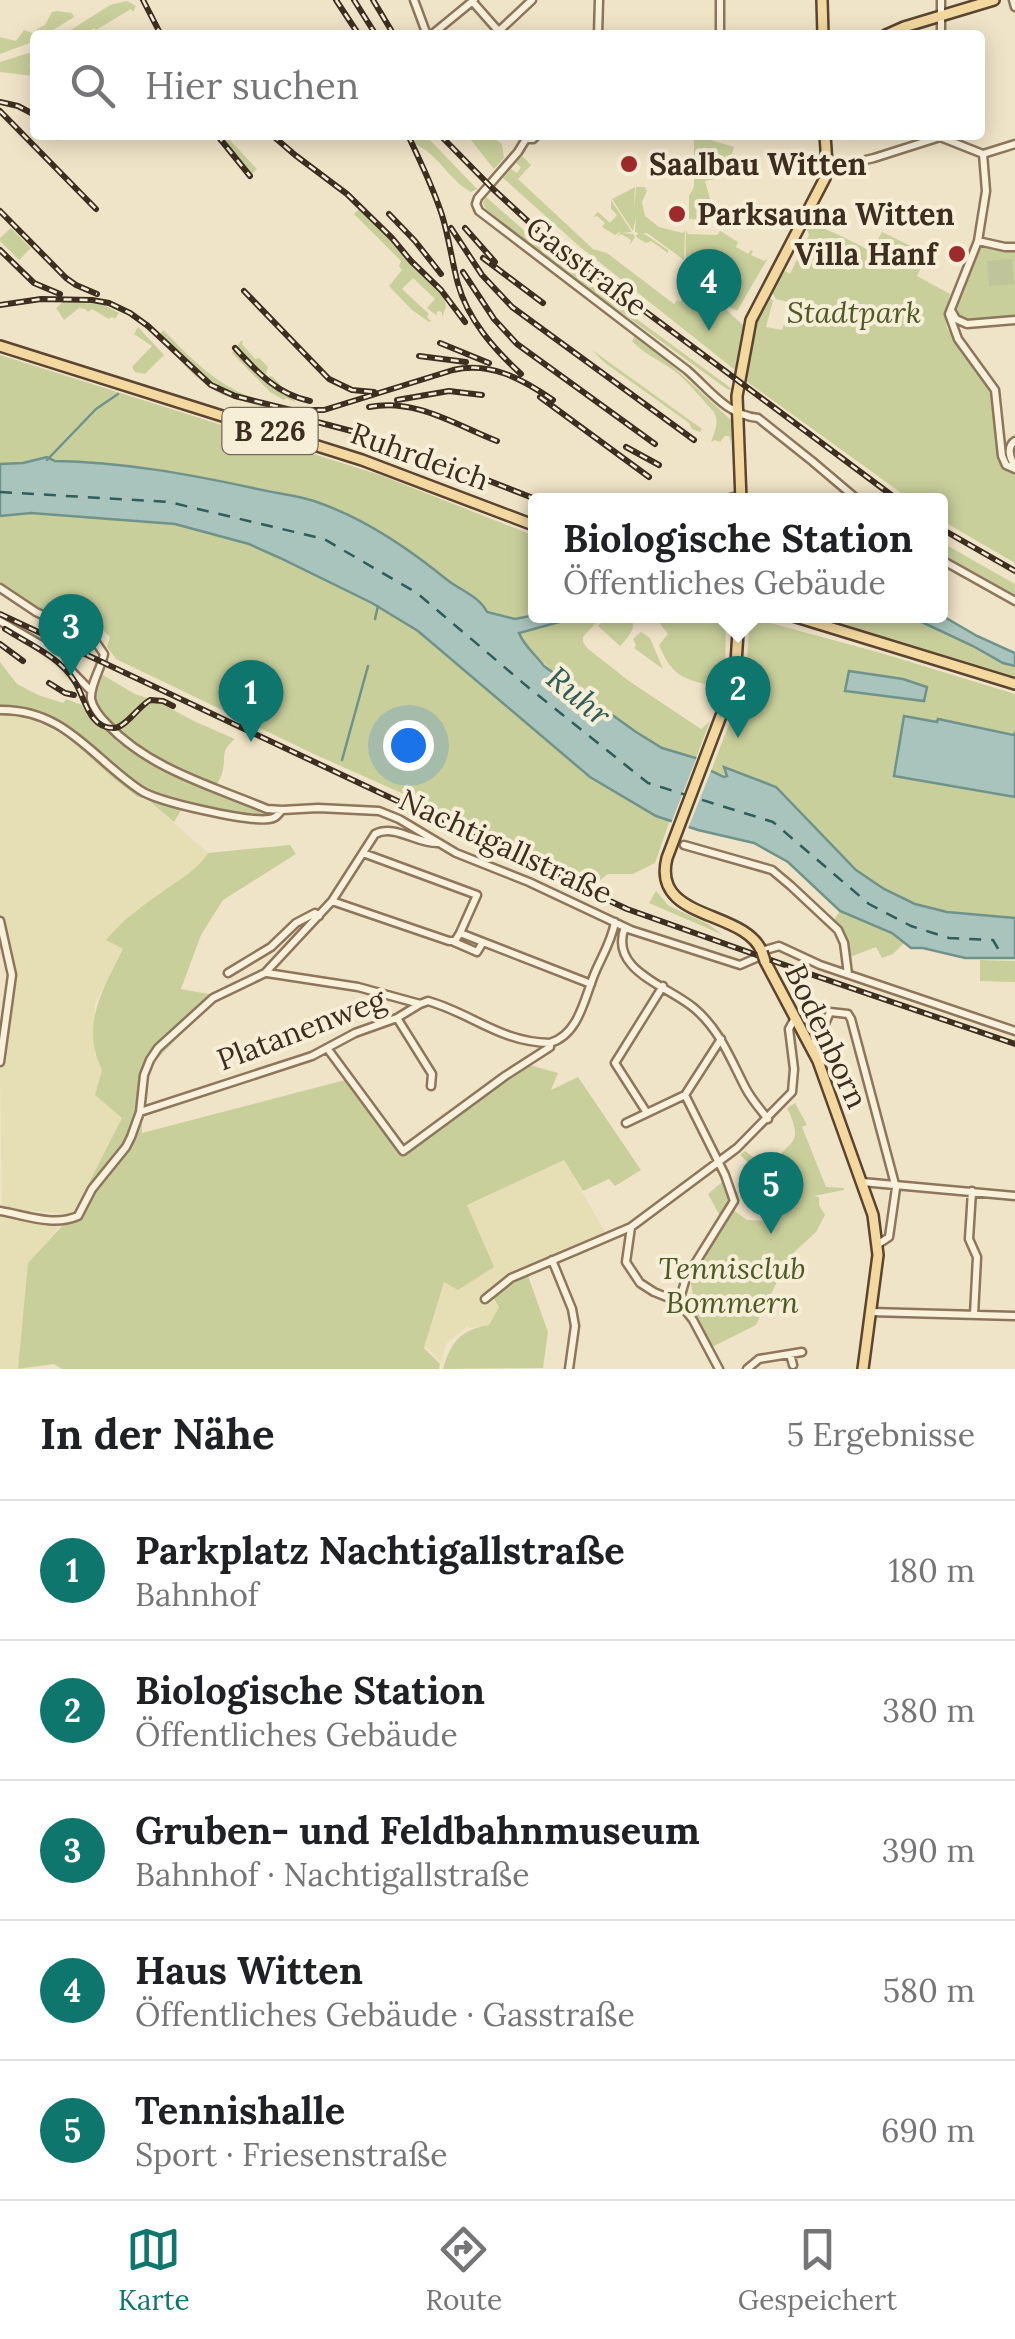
<!DOCTYPE html>
<html lang="de">
<head>
<meta charset="utf-8">
<style>
	body { margin:0; font-family:Lora,serif; background:#f2f2f2; color:#202124 }
	.you { position:absolute; left:408px; top:745px; width:35px; height:35px; margin:-25px; border:8px solid #fff; border-radius:50%; background:#1a73e8; box-shadow:0 0 0 15px #1a73e833 }
	.badge { display:grid; place-items:center; width:65px; height:65px; border-radius:50%; background:#0f766e; color:#fff; font-size:32px; font-weight:700 }
	.pin { position:absolute; translate:-50% -82px; filter:drop-shadow(0 2px 5px #0008) }
	.pin::after { content:''; position:absolute; top:52px; width:35px; height:30px; background:inherit; clip-path:polygon(0 0,100% 0,50% 100%) }
	.popup { position:absolute; left:528px; top:493px; width:420px; height:130px; box-sizing:border-box; display:grid; place-content:center; border-radius:10px; background:#fff; filter:drop-shadow(0 2px 8px #0005); font-size:32px; white-space:nowrap; color:#757577 }
	.popup b { font-size:38px; color:#202124 }
	.popup::after { content:''; position:absolute; left:50%; top:100%; margin-left:-20px; border:20px solid transparent; border-top-color:#fff }
	.list { margin:0; padding:0; list-style:none }
	h2 { display:flex; justify-content:space-between; align-items:center; height:130px; margin:0; padding:0 40px; font-size:42px }
	h2 small { font-size:32px; font-weight:400; color:#757577 }
	.list li { display:grid; grid-template-columns:65px 1fr auto; gap:30px; align-items:center; box-sizing:border-box; height:140px; padding:0 40px; border-top:2px solid #e0e0e0 }
	.list b { display:block; font-size:38px; white-space:nowrap }
	.list p { margin:0; font-size:32px; white-space:nowrap; color:#757577 }
	.list em { font-size:32px; font-style:normal; color:#757577 }
	.icon { flex:none; width:55px; height:55px; fill:none; stroke:currentColor; stroke-width:2; stroke-linecap:round; stroke-linejoin:round }
	.map { position:relative; flex:none; width:1015px; height:1369px; overflow:hidden }
	.search { position:absolute; background:#fff; box-shadow:0 5px 25px #0003; left:30px; right:30px; top:30px; height:110px; display:flex; align-items:center; gap:25px; box-sizing:border-box; padding:0 35px; border-radius:10px; color:#757577; font-size:38px }
	.sheet { height:830px; background:#fff }
	nav { display:flex; justify-content:space-around; align-items:center; box-sizing:border-box; height:140px; border-top:2px solid #e0e0e0; background:#fff; font-size:28px; color:#757577 }
	nav a { display:grid; justify-items:center; gap:5px }
	nav .on { color:#0f766e }
	.map>svg:first-child { display:block }
</style>
</head>
<body>
<div class="map">
<svg width="1015" height="1369" viewBox="0 0 1015 1369">
	<rect width="100%" height="100%" fill="#f0e4c8"/>
	<path fill="#e6deb5" d="M16 712 67 737 137 799 148 800 208 853 202 864 157 895 113 931 106 940 123 949 95 1004V1054L102 1070 95 1095 123 1117 73 1214 2 1209 0 1072 13 980 0 916V714Z
		M564 1160 606 1234 504 1280 489 1294 499 1307 489 1325 470 1328 467 1326 446 1344 441 1362 425 1346 466 1205Z
		M0 1212 3 1215 61 1225 28 1264 18 1369H0Z"/>
	<path fill="#c9cf9b" d="M127 1 136 6 133 12 131 9 96 30 94 28 83 35H63L110 5Z
		M57 11 72 13 74 17 45 35H35V41L0 54V37L16 41 24 30 35 34 37 29 45 25 52 12Z
		M35 51V61L29 65 34 76 0 72V62Z
		M215 135H225L257 169 249 177Z
		M411 135H425L477 189 471 192C449 180 438 154 415 144Z
		M467 135H490L502 144 504 158 494 169Z
		M694 135 734 147 725 177 705 181 716 220 689 219V196L694 187Z
		M522 156 531 165 518 179 593 249 607 253 674 304 677 300 680 302 686 295 683 292 685 289 689 292 693 287 689 283V275H692L706 292 743 325 735 370 579 246 503 178 511 169 517 173 521 167 516 163Z
		M635 187 634 210 636 187H645L647 191 642 202 645 216 659 227 683 233 685 230 684 260 647 233H643L668 250V253L651 241 646 243 636 237 638 233 635 232 636 217 633 231 612 199Z
		M486 197 566 267 732 389 729 390 724 387 541 254 486 209 483 203Z
		M611 200 632 232 622 233 633 234 635 237 630 245 631 240 621 234 617 237 621 231 615 235 602 227 605 223 597 216 593 217 598 212 610 223 617 215 611 209Z
		M359 209 391 239 407 258 444 296 446 307 442 317V312L438 311 436 315 427 308 435 299 413 278 402 289 429 314 427 317 431 321 429 322 412 310 389 286 402 270 399 266 401 261 354 214Z
		M809 221C830 232 851 239 871 252L882 232 927 254 917 276 950 294 945 316 947 328 993 396 999 461 1003 468 1015 474V563L941 520 940 500H911L746 381 755 326 765 298 769 296 773 301 766 327 782 330 784 324H789L792 307 788 302 776 299 771 291 785 271 790 274 809 235 806 227Z
		M11 228 31 248 19 260 0 241V238Z
		M686 230 688 234 717 235 720 231 738 242 736 247 748 254 751 250 753 251 751 255 764 261 768 258 737 311C718 299 688 280 686 256 685 248 686 238 686 230Z
		M981 247 1000 251 1015 249V317L973 320 960 317 956 311Z
		M63 302 102 304 119 313 115 319 112 317 109 319 92 309 88 312 85 309 79 308 64 320 56 308Z
		M138 327 164 355 145 374 135 372 132 367 152 346 134 334Z
		M163 330C186 353 206 375 235 390 253 400 276 403 296 409V413L304 416V420L223 395C202 385 188 369 172 352L174 350 159 336Z
		M635 336 667 361 731 420V442L729 436H725L720 442 715 440 711 442C715 430 720 422 713 411 700 397 687 380 672 369 658 360 643 353 632 341Z
		M241 341H243L242 344 255 359 259 358 268 367 266 374 268 377 272 376 286 391H291L295 402 286 398 284 400 270 392 232 353Z
		M592 350 702 429 700 432 692 429 689 423 605 363Z
		M0 355 380 475 535 536V615L514 619 487 612C479 595 460 591 446 579 408 547 362 517 314 501 294 495 273 493 253 488 188 474 122 462 55 461L47 457 23 463 0 464Z
		M31 513 175 524 249 544 280 558 372 603 418 631 590 777 656 816 670 820 655 863 633 874H608L599 881 316 755 116 659 107 647 110 637 103 630 98 638 48 615 0 582V516Z
		M941 542 1015 584V595L941 553Z
		M581 616H602L583 637V642L587 648 629 681 701 729 710 721 696 758C684 755 670 752 658 746 626 729 531 663 519 632L539 629Z
		M608 616C639 615 639 627 620 646L598 626Z
		M654 616H726L725 676 722 688C688 680 673 680 659 645L668 634Z
		M822 616H909L973 646 1003 663 1015 666V678L871 636Z
		M756 619 881 653 1015 694V918L947 912 915 904 884 889 856 870 776 787 725 768 728 776 711 771 736 706 749 710 756 709 755 705H751L741 692 747 660 749 630Z
		M641 632 650 638 663 669 634 648 636 645 633 639Z
		M0 662 17 684 38 695 63 703 66 699 87 707C98 701 97 685 101 674L135 694 156 701 196 722 235 739C219 752 227 756 222 773 221 778 218 782 215 787L270 815 233 814 186 802 174 822 147 799 137 797 113 778 66 736 16 709H0Z
		M290 845 296 854 223 900 201 935 181 989 219 996 142 1074V1133L349 1079 403 1154 526 1064 558 1073 551 1090 578 1077 641 1170 615 1186 609 1179 583 1191 564 1160 467 1205 494 1267 458 1290 444 1282 424 1348 440 1364 439 1369H62L54 1364 18 1369 28 1263 73 1214 122 1118 95 1095 102 1070C80 1025 103 989 123 949L106 940C122 920 145 904 166 889 182 878 198 869 208 853Z
		M656 891 669 906 708 924 723 935 649 903Z
		M840 911 892 933 904 943 893 954 882 958 876 947 850 957C848 941 844 932 834 920Z
		M980 960 1015 961V982L980 981Z
		M795 1103 807 1125 802 1127 826 1187 844 1188V1190L814 1196 819 1197V1205L825 1215 816 1232 789 1257 756 1325 712 1347 697 1318 690 1278 732 1209 747 1220 770 1221 775 1217 777 1207 763 1192 768 1181 740 1155 745 1151 774 1173C779 1137 809 1153 787 1108Z
		M722 1182 730 1200 722 1214H719L708 1194Z
		M527 1273 548 1332 543 1368 443 1369C451 1342 460 1330 489 1325L499 1307 492 1296 503 1286Z"/>
	<path fill="#bfc49a" d="M1012 259 1014 284 989 286 987 261Z"/>
	<path fill="#a9c4bc" stroke="#6f938a" stroke-width="2.5" d="M47 457 55 461C122 462 188 474 253 488 273 493 295 495 314 501 362 517 408 548 446 579 461 591 479 596 487 612L515 619 535 615 581 616 519 633C524 646 535 654 544 666L636 732 662 748 696 758 711 771 724 777 727 776 724 767 776 787 856 870 884 889 915 904 947 912 1015 918V958H965L923 948H911L892 933 840 911 788 862 754 843 698 830 656 816 590 777 418 631 372 603 280 558 249 544 175 524 31 513 0 516V464L23 463Z
		M941 615 977 636 1015 653V666L1003 663 973 646 909 616Z
		M849 671 903 679 927 687 924 701 845 691Z
		M904 716 937 722 938 719 1013 735 1015 733V797L894 776Z"/>
	<path fill="#f0e4c8" d="M698 754 713 766 687 831 670 826Z"/>
	<g fill="none" stroke-linecap="round" stroke-linejoin="round">
		<path stroke="#6f938a" stroke-width="2.5" d="M47 460 96 409 118 394
			M375 619 378 606
			M342 760 368 666"/>
		<path stroke="#2f5d5a" stroke-width="2.5" stroke-dasharray="12 10" stroke-linecap="butt" d="M0 492 169 502 324 539 417 593 529 688 648 783 773 822 869 904 911 926 949 938 993 940 1000 952 999 958"/>
		<defs>
			<path id="minor" d="M414 0 427 35
				M1013 0 1015 7
				M472 1 502 35
				M499 31 532 0
				M435 32 474 0
				M598 35 599 0
				M720 35V0
				M941 35V0
				M526 139 518 152 478 198 476 204 479 211 687 370C709 389 726 415 758 418L812 461 858 500
				M526 139H533L537 135
				M983 154 986 191 978 241 949 314 958 339 995 390 1002 456 1006 465 1015 469
				M827 169 874 158 940 137 983 154 1015 144
				M978 241 1005 247H1015
				M952 312 956 319 967 324 1015 320
				M1015 441C1007 446 1009 458 1015 465
				M723 500 741 495
				M940 559 1015 601
				M0 588 36 612 93 638 104 654C101 669 90 684 91 699 93 709 101 718 108 725 150 769 212 786 267 809L282 810 318 808 379 811 399 819 456 853 529 882 631 930 740 965 756 958
				M0 621 52 651 91 691
				M0 710C65 709 92 758 140 790 157 802 248 822 269 819 277 818 277 815 282 810
				M684 845 772 870 791 886 838 930 844 943 848 974
				M363 853 477 895 460 933
				M332 901 449 941H455L460 933 591 984
				M0 921 12 975 0 1062
				M625 927C608 970 668 986 694 1008 720 1030 730 1058 745 1087 751 1099 760 1109 768 1119
				M454 942 477 952 483 942
				M762 951 779 946 820 965 1015 1031
				M228 973 271 947 296 923 315 913 319 916
				M267 973 358 987 420 1004 428 1001C473 1014 500 1042 550 1043
				M397 1018 432 1074 431 1086
				M810 1045 818 1040 830 1012 848 1014 851 1019 896 1188 889 1237 877 1245
				M327 1048 403 1151 505 1076 550 1047V1043C581 1034 585 993 597 968 604 953 612 939 615 922
				M140 1112 312 1056 355 1033 397 1018 420 1004
				M647 1113 615 1063 663 986
				M626 1123 685 1095 721 1039
				M862 1182 1015 1196
				M972 1191 969 1239 977 1257 974 1315
				M0 1211C25 1215 53 1227 78 1216L92 1189 126 1147 131 1137 140 1112 144 1075 150 1060 158 1048 213 998 265 973 332 901 375 834C395 824 415 843 437 843
				M631 1227 626 1262 640 1283 654 1292 679 1302 693 1320 719 1369
				M552 1260 572 1309 575 1326 569 1369
				M485 1299 511 1278 631 1227 737 1148 792 1092 794 1069 789 1029 795 1018
				M679 1302 686 1278 734 1201 725 1175 685 1095
				M871 1312 1014 1316
				M790 1354 793 1365
				M747 1369 759 1359 802 1352"/>
			<path id="major" d="M822 0 823 35
				M886 35 904 27 994 0
				M0 346 362 460 536 526
				M741 500 737 396 751 320 825 178 827 164 825 135
				M739 616 735 679 667 858C651 921 745 909 762 952
				M793 616 1015 684
				M740 630 750 616
				M765 961 818 1061 873 1215 878 1255 863 1369"/>
		</defs>
		<use href="#minor" stroke="#8d765c" stroke-width="11"/>
		<use href="#major" stroke="#5b4430" stroke-width="14"/>
		<use href="#minor" stroke="#faf1dc" stroke-width="6"/>
		<use href="#major" stroke="#f3d9a0" stroke-width="9"/>
		<defs>
			<path id="rail" d="M143 0 161 35
				M336 0 359 35
				M354 0 376 35
				M373 0 394 35
				M0 102 18 106 35 115
				M0 111 96 209
				M57 135 58 137
				M217 135 250 176
				M272 135 295 155 347 194 392 238 411 261 441 290 465 322
				M408 135C420 161 433 187 442 215 449 238 452 262 458 284 468 320 494 349 521 374
				M440 135 493 189 544 236 898 500
				M0 211 66 278 76 285 97 294
				M389 214 415 241 441 274
				M451 228 482 275 512 307 694 440
				M465 228 495 262
				M0 250 34 283 60 294
				M483 258 543 303
				M463 272 494 319 517 344 655 444
				M244 291 329 379 352 390 374 392
				M0 305 41 299 92 300 109 303 130 313 148 326 211 385 235 396 291 410H324L453 370C490 361 522 379 553 400
				M440 343 489 363
				M235 348C258 373 277 394 310 401
				M419 356 466 362
				M540 397 649 477
				M397 400 449 391 482 395
				M369 407C415 398 454 424 497 441
				M302 418 382 439 538 500
				M626 447 659 465
				M940 528 1015 571
				M0 614 627 909 813 975 1015 1044
				M5 629C29 644 60 657 75 682 85 698 89 729 114 728 125 728 138 707 150 700L163 701 173 706
				M0 644 23 661
				M49 683 65 693 74 695"/>
		</defs>
		<use href="#rail" stroke="#3d2e20" stroke-width="6"/>
		<use href="#rail" stroke="#f7eed8" stroke-width="2.5" stroke-dasharray="8" stroke-linecap="butt"/>
		<defs>
			<path id="major-bridge" d="M762 952 765 961"/>
		</defs>
		<use href="#major-bridge" stroke="#5b4430" stroke-width="14" stroke-linecap="butt"/>
		<use href="#major-bridge" stroke="#f3d9a0" stroke-width="9"/>
	</g>
	<g fill="#9e2a2b" stroke="#f7eed8" stroke-width="4">
		<circle cx="629" cy="164" r="10"/>
		<circle cx="677" cy="214" r="10"/>
		<circle cx="957" cy="254" r="10"/>
	</g>
	<g text-anchor="middle" dominant-baseline="central" stroke-width="8" stroke-linejoin="round" paint-order="stroke">
		<rect fill="#f7eed8" stroke="#756857" stroke-width="2.5" x="222.5" y="408" width="95" height="46" rx="8"/>
		<g font-size="28" font-weight="bold" fill="#3d2e20">
			<text x="270" y="431">B 226</text>
		</g>
		<g font-size="30" font-weight="bold" fill="#3d2e20" stroke="#f7eed8" text-anchor="start">
			<text x="649" y="164">Saalbau Witten</text>
			<text x="697" y="214">Parksauna Witten</text>
			<text x="937" y="254" text-anchor="end">Villa Hanf</text>
		</g>
		<g font-size="30" fill="#3d2e20" stroke="#f7eed8">
			<text transform="translate(587 266) rotate(37)">Gasstraße</text>
			<text transform="translate(420 456) rotate(20)">Ruhrdeich</text>
			<text transform="translate(506 846) rotate(25)">Nachtigallstraße</text>
			<text transform="translate(301 1029) rotate(-21)">Platanenweg</text>
			<text transform="translate(827 1036) rotate(65)">Bodenborn</text>
		</g>
		<g font-size="30" font-style="italic" fill="#4d5a26" stroke="#f7eed8">
			<text x="854" y="312">Stadtpark</text>
			<text x="732" y="1268">Tennisclub<tspan x="732" dy="34">Bommern</tspan></text>
		</g>
		<g font-size="32" font-style="italic" fill="#2f5d5a" stroke="#f7eed8">
			<text transform="translate(579 696) rotate(40)">Ruhr</text>
		</g>
	</g>
</svg>
<div class="you"></div>
<div class="pin badge" style="left:251px;top:742px">1</div>
<div class="pin badge" style="left:738px;top:738px">2</div>
<div class="popup"><b>Biologische Station</b>Öffentliches Gebäude</div>
<div class="pin badge" style="left:71px;top:676px">3</div>
<div class="pin badge" style="left:709px;top:331px">4</div>
<div class="pin badge" style="left:771px;top:1234px">5</div>
<div class="search"><svg class="icon" aria-label="search" viewBox="0 0 24 24"><circle cx="10" cy="10" r="6"/><path d="M15 15l6 6"/></svg>Hier suchen</div>
</div>
<section class="sheet">
<h2>In der Nähe<small>5 Ergebnisse</small></h2>
<ul class="list">
<li><span class="badge">1</span><div><b>Parkplatz Nachtigallstraße</b><p>Bahnhof</p></div><em>180 m</em></li>
<li><span class="badge">2</span><div><b>Biologische Station</b><p>Öffentliches Gebäude</p></div><em>380 m</em></li>
<li><span class="badge">3</span><div><b>Gruben- und Feldbahnmuseum</b><p>Bahnhof · Nachtigallstraße</p></div><em>390 m</em></li>
<li><span class="badge">4</span><div><b>Haus Witten</b><p>Öffentliches Gebäude · Gasstraße</p></div><em>580 m</em></li>
<li><span class="badge">5</span><div><b>Tennishalle</b><p>Sport · Friesenstraße</p></div><em>690 m</em></li>
</ul>
</section>
<nav>
<a class="on"><svg class="icon" aria-label="map" viewBox="0 0 24 24"><path d="M3 6l6-2 6 2 6-2v14l-6 2-6-2-6 2zM9 4v14M15 6v14"/></svg>Karte</a>
<a><svg class="icon" aria-label="directions" viewBox="0 0 24 24"><path d="M12 3l9 9-9 9-9-9zM9 14v-3h6M13 9l2 2-2 2"/></svg>Route</a>
<a><svg class="icon" aria-label="saved" viewBox="0 0 24 24"><path d="M7 4h10v16l-5-4-5 4z"/></svg>Gespeichert</a>
</nav>
</body>
</html>
